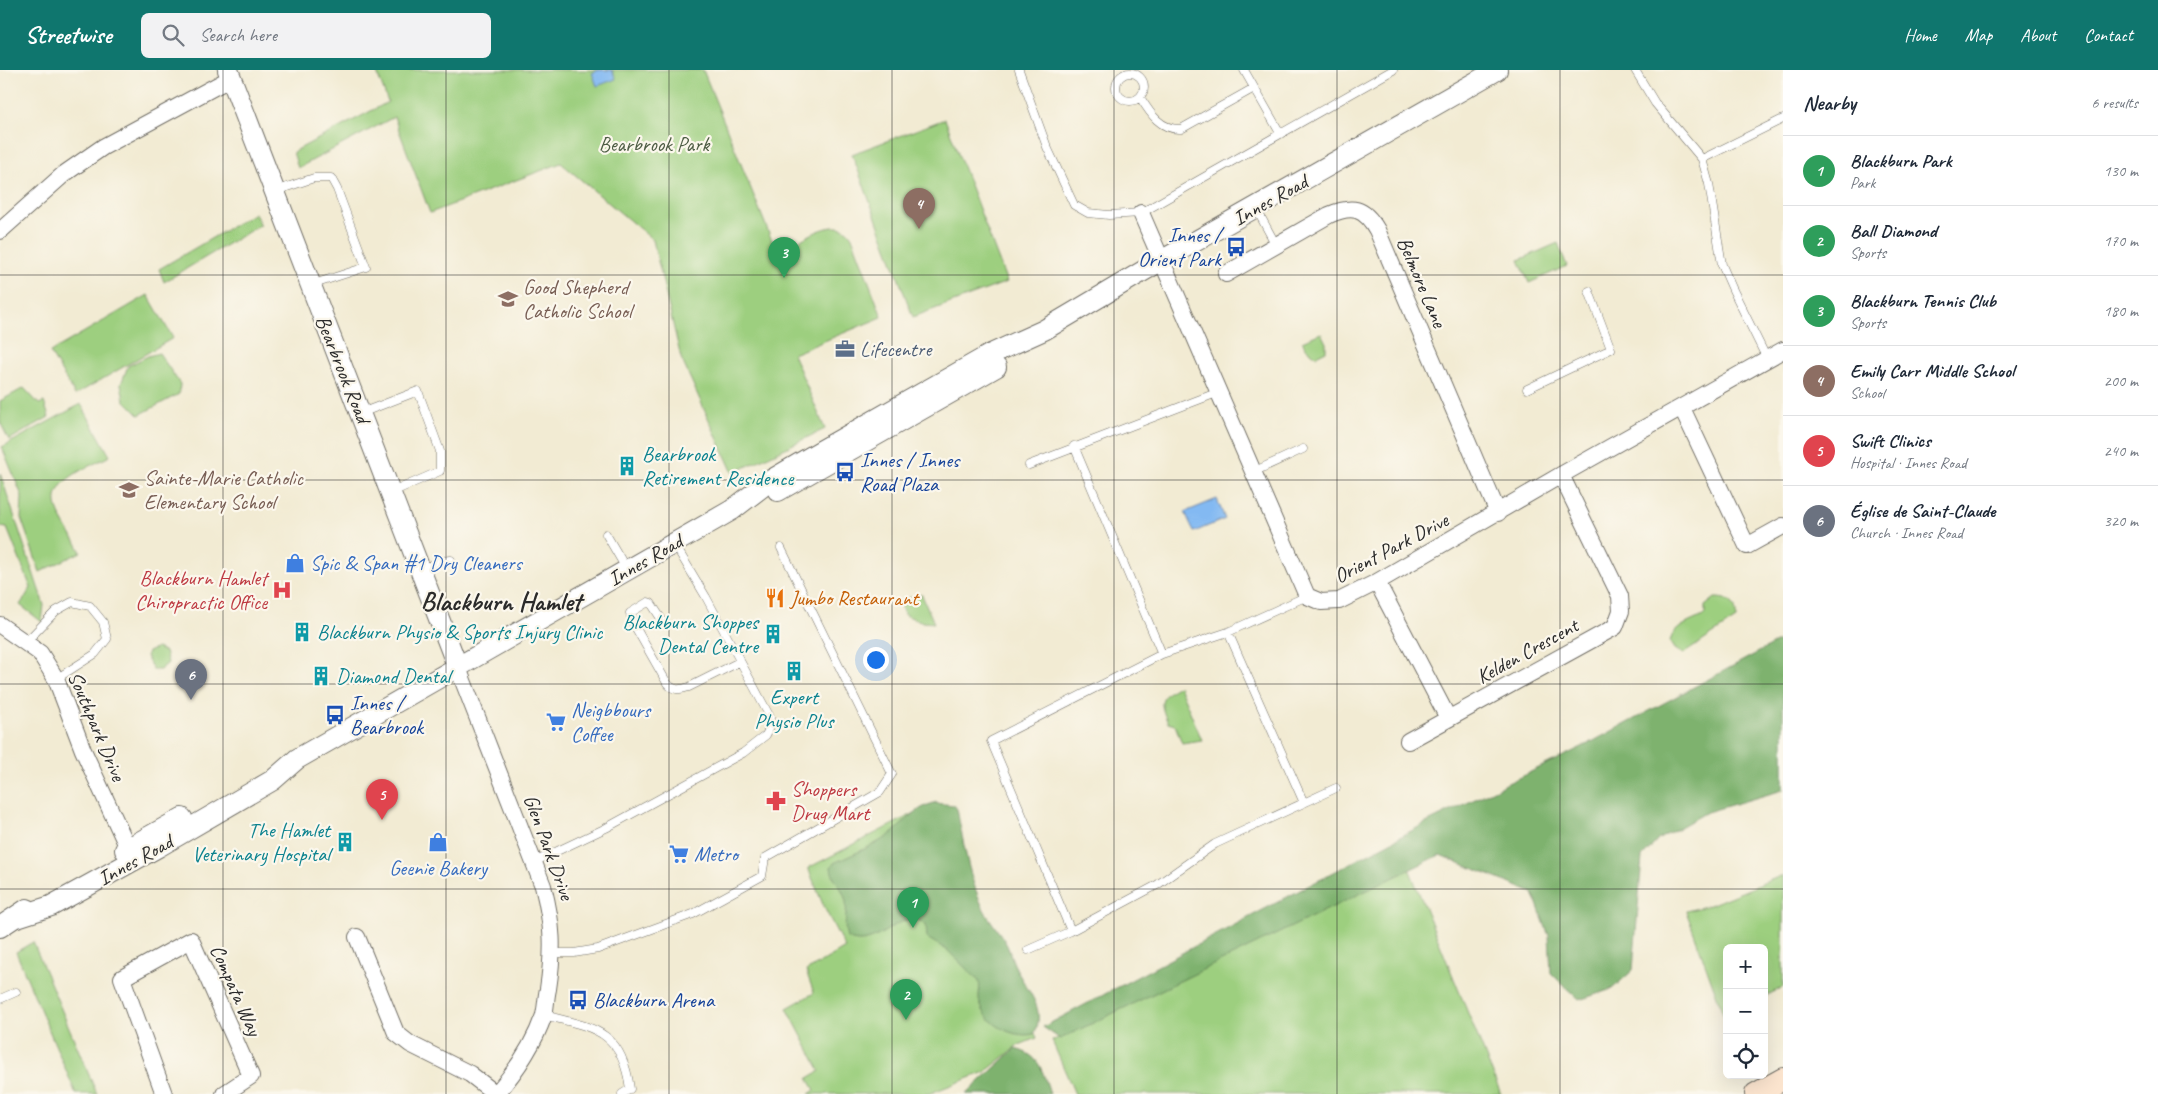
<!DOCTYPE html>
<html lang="en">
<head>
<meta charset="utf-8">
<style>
	body { margin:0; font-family:Caveat,sans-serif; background:#f2f2f3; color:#1f2937 }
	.controls { position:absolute; right:15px; bottom:15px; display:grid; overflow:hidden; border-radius:8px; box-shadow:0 5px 20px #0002 }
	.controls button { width:45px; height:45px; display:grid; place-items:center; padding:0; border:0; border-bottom:1px solid #e0e1e3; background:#fff; color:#1f2937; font:25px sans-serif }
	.you { position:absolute; left:875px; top:589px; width:18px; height:18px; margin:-12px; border:4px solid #fff; border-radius:50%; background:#1a73e8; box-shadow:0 0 0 8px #1a73e833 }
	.badge { display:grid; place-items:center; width:32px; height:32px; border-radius:50%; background:#0f766e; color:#fff; font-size:16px; font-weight:700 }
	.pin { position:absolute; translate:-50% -41px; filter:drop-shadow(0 1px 2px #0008) }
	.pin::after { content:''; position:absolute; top:26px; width:18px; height:15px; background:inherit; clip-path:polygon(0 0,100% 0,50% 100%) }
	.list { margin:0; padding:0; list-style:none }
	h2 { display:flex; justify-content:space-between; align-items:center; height:65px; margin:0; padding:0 20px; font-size:21px }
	h2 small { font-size:16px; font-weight:400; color:#747a83 }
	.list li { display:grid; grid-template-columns:32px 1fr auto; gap:15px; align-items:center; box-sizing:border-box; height:70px; padding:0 20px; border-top:1px solid #e0e1e3 }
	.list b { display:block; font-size:19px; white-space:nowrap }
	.list p { margin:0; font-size:16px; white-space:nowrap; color:#747a83 }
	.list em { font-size:16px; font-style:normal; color:#747a83 }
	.icon { flex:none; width:28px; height:28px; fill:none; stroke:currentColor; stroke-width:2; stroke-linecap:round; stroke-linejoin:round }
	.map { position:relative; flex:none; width:1783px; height:1024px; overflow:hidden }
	header { display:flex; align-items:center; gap:30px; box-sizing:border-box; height:70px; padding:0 25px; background:#0f766e; color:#fff }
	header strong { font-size:24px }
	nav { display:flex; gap:28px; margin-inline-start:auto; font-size:18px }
	.search { width:350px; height:45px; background:#f2f2f3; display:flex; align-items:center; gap:12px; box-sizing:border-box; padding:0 18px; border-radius:8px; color:#747a83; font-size:19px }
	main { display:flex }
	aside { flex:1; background:#fff }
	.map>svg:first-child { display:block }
</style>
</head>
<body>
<header>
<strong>Streetwise</strong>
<div class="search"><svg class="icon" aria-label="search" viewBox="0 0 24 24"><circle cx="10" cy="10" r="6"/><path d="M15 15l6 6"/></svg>Search here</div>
<nav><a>Home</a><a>Map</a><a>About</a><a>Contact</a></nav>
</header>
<main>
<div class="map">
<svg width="1783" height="1024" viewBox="0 0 1783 1024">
	<rect width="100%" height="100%" fill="#fbf7ec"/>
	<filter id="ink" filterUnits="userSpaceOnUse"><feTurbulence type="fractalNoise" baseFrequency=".02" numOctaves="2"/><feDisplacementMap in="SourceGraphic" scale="10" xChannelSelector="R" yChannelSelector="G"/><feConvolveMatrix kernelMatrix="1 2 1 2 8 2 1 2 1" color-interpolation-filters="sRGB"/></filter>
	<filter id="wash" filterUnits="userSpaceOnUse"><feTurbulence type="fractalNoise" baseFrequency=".0096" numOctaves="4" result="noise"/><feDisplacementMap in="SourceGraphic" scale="20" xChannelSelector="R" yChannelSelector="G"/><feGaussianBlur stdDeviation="1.12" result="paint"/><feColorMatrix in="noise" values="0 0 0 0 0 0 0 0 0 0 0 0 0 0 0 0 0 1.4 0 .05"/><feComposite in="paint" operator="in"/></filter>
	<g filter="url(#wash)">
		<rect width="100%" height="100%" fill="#f2ebd3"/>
		<path fill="#9dcf7f" stroke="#647d55" d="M376 0H703L777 183C797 175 837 140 852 167L882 247 793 284 825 359 733 403 681 288 653 170 561 93 430 143 394 47 298 98 293 82 388 32Z
			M945 49 1007 212 913 247 852 84Z
			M255 143 260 155 164 212 159 199Z
			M1558 173 1567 196 1529 213 1519 190Z
			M148 225 173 268 75 325 50 282Z
			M1321 263 1326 273V281L1316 286 1306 278 1302 271Z
			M159 283 180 314 179 324 139 345 124 330 121 314 128 296 148 286Z
			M24 318 39 334 44 332 49 347 9 370 0 352V331Z
			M81 334 110 386C91 396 48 410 57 438 62 453 74 468 81 482L40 502 21 448 22 426 2 377Z
			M0 403 44 535 42 552 20 535 31 518 7 458 0 457Z
			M916 525H922L934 553 923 552 905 545 900 535 902 531Z
			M1715 528C1731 528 1737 534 1736 549L1683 584 1675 579 1670 571C1674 556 1691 552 1703 546L1705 544V536Z
			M157 578 165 582 168 593 160 600H153L146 586 148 582Z
			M1179 616 1202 670 1182 673 1175 655 1168 653C1159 632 1158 627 1179 616Z
			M936 732 1037 968 1019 975 985 1002 928 1024H809L815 1020 808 1008 820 1001 787 938 814 923 806 901 845 878 824 837 808 798Z
			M1408 796 1501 1024H1075L1052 971Z
			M1783 805V917L1764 927V878H1727V945L1724 946 1686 841 1710 835Z
			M33 872 97 1024H76L16 882Z"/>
		<path fill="#7eb26e" stroke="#546e4c" d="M1783 569V720L1707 742 1659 769 1642 787 1633 900 1612 919 1579 930 1551 903 1549 866 1533 823 1440 785 1060 969 1043 957 1428 752 1586 675Z
			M934 733 954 735 957 739C963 770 968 802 980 831 986 846 996 857 1004 870 1010 879 1011 889 1016 898 1025 919 1048 938 1034 964 1013 969 986 954 980 933 977 925 982 917 978 910L947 880 927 868 926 855C902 832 878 884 847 868 842 853 850 839 844 825 840 814 832 809 831 797L834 793C851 785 871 777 887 767 903 756 915 737 934 733Z
			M1015 979C1041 985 1042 1001 1050 1024H966Z"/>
		<path fill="#83b9f2" stroke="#57728e" d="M599 0H612L616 9 597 16 592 3Z
			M1217 429 1225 449 1194 462 1185 442Z"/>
	</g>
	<g filter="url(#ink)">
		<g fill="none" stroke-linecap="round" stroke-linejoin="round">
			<defs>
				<path id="service" d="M1019 0 1047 77 1074 135 1088 143 1109 145 1141 143 1393 0
					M1244 0 1280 63
					M1635 0 1655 33 1702 89 1709 114 1722 195 1733 220 1767 289
					M1116 17a14 14 0 1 1 28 0a14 14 0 1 1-28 0Z
					M1140 27C1150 43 1160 60 1181 59L1254 18
					M1702 89 1783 49
					M275 121 314 108H331L337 119 366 197 311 215
					M1256 138 1276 175
					M1527 319 1611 279 1589 221
					M361 343 418 321 440 381V401L392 422
					M1074 376 1162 584
					M1029 395 1219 322
					M1253 402 1303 379
					M606 464 627 500
					M421 500 440 491 451 490
					M662 550 651 533 648 532 630 543 633 553 667 613C673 621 680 620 689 617L739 592
					M1228 562 1304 733
					M26 572 56 541 72 532 90 536 103 552 107 569 95 584 56 609
					M534 792 606 758 743 683 766 665 769 659 770 647 706 527 675 475
					M1071 861 991 671 1162 584 1228 562 1307 526
					M1028 880 1071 861 1157 815 1215 774 1336 718
					M552 883H574L598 879 693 844 762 806 765 788 880 722 892 704 781 478
					M0 929 16 922
					M544 945C595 958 622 960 630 1019L622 1024"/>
				<path id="minor" d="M1141 143 1307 526 1321 532 1339 531 1377 512 1561 405 1783 280
					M0 161 64 104 103 77 231 8
					M1226 204 1329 145C1352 135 1364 137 1377 160L1498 443
					M1682 338 1747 476 1783 456
					M1377 512 1448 648
					M0 555 40 583 56 609 83 680 133 789
					M458 598 543 816C553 856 554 878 548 919 546 927 546 937 544 945 534 974 516 1001 496 1024
					M1408 671 1615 557 1621 541 1620 526 1561 405
					M357 867 396 963 410 974 470 1004 496 1024
					M164 1024 122 908 191 870 251 1006 224 1024"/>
				<path id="tertiary" d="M228 0 458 598
					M778 421 996 297
					M125 780 182 748
					M17 847 51 836 158 777 273 710 297 689 311 681 732 440 771 410 822 380 991 284 1044 260 1145 200 1497 0
					M0 857 27 839"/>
				<path id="secondary" d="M1756 1024 1783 1009"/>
			</defs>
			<use href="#service" stroke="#716e66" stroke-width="9"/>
			<use href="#minor" stroke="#716e66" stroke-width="18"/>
			<use href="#tertiary" stroke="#716e66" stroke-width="22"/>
			<use href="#secondary" stroke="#716e66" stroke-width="24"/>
			<use href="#service" stroke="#fff" stroke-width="8"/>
			<use href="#minor" stroke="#fff" stroke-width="16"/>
			<use href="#tertiary" stroke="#fff" stroke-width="20"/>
			<use href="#secondary" stroke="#fce5cf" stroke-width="22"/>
		</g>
	</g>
	<path fill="none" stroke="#2b2b2b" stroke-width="1" stroke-opacity="0.55" d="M223 0V1024M446 0V1024M669 0V1024M892 0V1024M1114 0V1024M1337 0V1024M1560 0V1024M0 205H1783M0 410H1783M0 614H1783M0 819H1783"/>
	<defs>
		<symbol id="bus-bare" viewBox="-9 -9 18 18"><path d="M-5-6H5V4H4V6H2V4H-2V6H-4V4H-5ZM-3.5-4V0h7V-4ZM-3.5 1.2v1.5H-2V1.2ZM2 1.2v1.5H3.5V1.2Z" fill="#1a4fb4" stroke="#fbf7ec" stroke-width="2.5" paint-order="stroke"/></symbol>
		<symbol id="school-bare" viewBox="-9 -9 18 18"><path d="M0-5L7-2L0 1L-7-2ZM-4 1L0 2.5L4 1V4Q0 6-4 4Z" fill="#8d6e63" stroke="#fbf7ec" stroke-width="2.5" paint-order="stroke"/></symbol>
		<symbol id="office-bare" viewBox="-9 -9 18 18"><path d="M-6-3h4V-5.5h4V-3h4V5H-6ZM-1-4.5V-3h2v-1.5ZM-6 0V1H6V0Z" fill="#5c6f8a" stroke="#fbf7ec" stroke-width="2.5" paint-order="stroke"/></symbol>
		<symbol id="building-bare" viewBox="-9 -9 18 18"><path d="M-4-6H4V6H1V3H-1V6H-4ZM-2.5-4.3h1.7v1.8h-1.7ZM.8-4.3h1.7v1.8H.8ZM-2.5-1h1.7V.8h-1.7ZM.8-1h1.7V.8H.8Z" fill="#0f9aa8" stroke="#fbf7ec" stroke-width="2.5" paint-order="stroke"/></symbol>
		<symbol id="shop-bare" viewBox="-9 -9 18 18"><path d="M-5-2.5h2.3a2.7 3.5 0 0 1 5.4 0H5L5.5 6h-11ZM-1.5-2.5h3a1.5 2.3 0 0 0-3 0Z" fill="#3f7fe0" stroke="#fbf7ec" stroke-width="2.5" paint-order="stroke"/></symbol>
		<symbol id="hospital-bare" viewBox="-9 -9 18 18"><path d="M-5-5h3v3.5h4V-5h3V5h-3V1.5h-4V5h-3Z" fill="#e0444e" stroke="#fbf7ec" stroke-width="2.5" paint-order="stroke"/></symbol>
		<symbol id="restaurant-bare" viewBox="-9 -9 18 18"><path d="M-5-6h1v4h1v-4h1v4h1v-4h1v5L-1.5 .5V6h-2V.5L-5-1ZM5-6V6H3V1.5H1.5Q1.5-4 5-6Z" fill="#e8710a" stroke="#fbf7ec" stroke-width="2.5" paint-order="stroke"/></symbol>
		<symbol id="supermarket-bare" viewBox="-9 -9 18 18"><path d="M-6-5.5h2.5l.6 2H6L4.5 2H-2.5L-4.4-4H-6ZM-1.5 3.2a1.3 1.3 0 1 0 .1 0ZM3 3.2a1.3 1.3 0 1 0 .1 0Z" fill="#3f7fe0" stroke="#fbf7ec" stroke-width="2.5" paint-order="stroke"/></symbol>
		<symbol id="pharmacy-bare" viewBox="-9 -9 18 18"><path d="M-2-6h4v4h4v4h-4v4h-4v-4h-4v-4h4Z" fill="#e0444e" stroke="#fbf7ec" stroke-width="2.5" paint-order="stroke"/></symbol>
	</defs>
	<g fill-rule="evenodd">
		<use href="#bus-bare" x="1222" y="163" width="28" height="28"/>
		<use href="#school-bare" x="494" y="215" width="28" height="28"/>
		<use href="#office-bare" x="831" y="265" width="28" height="28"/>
		<use href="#building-bare" x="613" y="382" width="28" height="28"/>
		<use href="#bus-bare" x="831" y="388" width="28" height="28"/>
		<use href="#school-bare" x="115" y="406" width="28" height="28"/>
		<use href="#shop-bare" x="281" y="479" width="28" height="28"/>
		<use href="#hospital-bare" x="268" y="506" width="28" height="28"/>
		<use href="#restaurant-bare" x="761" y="514" width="28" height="28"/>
		<use href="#building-bare" x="288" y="548" width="28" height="28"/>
		<use href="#building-bare" x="759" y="550" width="28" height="28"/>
		<use href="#building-bare" x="780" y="587" width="28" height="28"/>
		<use href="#building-bare" x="307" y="592" width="28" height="28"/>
		<use href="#bus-bare" x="321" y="631" width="28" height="28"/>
		<use href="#supermarket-bare" x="542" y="638" width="28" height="28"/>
		<use href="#pharmacy-bare" x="762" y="717" width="28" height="28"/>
		<use href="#building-bare" x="331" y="758" width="28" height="28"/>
		<use href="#shop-bare" x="424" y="758" width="28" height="28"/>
		<use href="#supermarket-bare" x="665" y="770" width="28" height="28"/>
		<use href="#bus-bare" x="564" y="916" width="28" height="28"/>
	</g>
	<g text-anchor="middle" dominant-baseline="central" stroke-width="4.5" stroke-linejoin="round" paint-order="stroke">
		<g font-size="21" fill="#4d5c44" stroke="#fbf7ec">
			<text x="654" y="74">Bearbrook Park</text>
		</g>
		<g font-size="21" fill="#2b2b2b" stroke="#fbf7ec">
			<text transform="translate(1270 130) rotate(-29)">Innes Road</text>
			<text transform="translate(1422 212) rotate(67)">Belmore Lane</text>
			<text transform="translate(343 299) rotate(68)">Bearbrook Road</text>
			<text transform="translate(1391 478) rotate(-28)">Orient Park Drive</text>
			<text transform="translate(645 490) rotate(-30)">Innes Road</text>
			<text transform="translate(1527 581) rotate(-29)">Kelden Crescent</text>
			<text transform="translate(97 656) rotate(67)">Southpark Drive</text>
			<text transform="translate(549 777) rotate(70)">Glen Park Drive</text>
			<text transform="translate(135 790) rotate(-29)">Innes Road</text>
			<text transform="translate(236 920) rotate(66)">Compata Way</text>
		</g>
		<g font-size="21" fill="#164399" stroke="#fbf7ec" text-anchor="start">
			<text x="1221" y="165" text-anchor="end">Innes /<tspan x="1221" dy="24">Orient Park</tspan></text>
			<text x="860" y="390">Innes / Innes<tspan x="860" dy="24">Road Plaza</tspan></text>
			<text x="350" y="633">Innes /<tspan x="350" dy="24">Bearbrook</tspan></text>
			<text x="593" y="930">Blackburn Arena</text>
		</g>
		<g font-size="21" fill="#785e54" stroke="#fbf7ec" text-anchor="start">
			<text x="523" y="217">Good Shepherd<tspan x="523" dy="24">Catholic School</tspan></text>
			<text x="144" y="408">Sainte-Marie Catholic<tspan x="144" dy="24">Elementary School</tspan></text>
		</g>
		<g font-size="21" fill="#4e5e75" stroke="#fbf7ec" text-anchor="start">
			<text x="860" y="279">Lifecentre</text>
		</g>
		<g font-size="21" fill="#0d838f" stroke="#fbf7ec" text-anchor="start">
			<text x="642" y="384">Bearbrook<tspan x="642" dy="24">Retirement Residence</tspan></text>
			<text x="758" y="552" text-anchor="end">Blackburn Shoppes<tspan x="758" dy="24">Dental Centre</tspan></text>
			<text x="317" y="562">Blackburn Physio &amp; Sports Injury Clinic</text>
			<text x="336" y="606">Diamond Dental</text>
			<text x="794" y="627" text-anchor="middle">Expert<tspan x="794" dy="24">Physio Plus</tspan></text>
			<text x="330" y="760" text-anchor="end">The Hamlet<tspan x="330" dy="24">Veterinary Hospital</tspan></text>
		</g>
		<g font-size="21" fill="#366cbe" stroke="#fbf7ec" text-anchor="start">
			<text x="310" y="493">Spic &amp; Span #1 Dry Cleaners</text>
			<text x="571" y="640">Neigbbours<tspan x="571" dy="24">Coffee</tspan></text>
			<text x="694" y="784">Metro</text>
			<text x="438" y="798" text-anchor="middle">Geenie Bakery</text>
		</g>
		<g font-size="21" fill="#be3a42" stroke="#fbf7ec" text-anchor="end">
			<text x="267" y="508">Blackburn Hamlet<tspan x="267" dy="24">Chiropractic Office</tspan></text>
			<text x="791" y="719" text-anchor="start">Shoppers<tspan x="791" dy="24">Drug Mart</tspan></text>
		</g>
		<g font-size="21" fill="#c56008" stroke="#fbf7ec" text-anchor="start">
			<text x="790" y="528">Jumbo Restaurant</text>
		</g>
		<g font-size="26" font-weight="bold" fill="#2b2b2b" stroke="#fbf7ec">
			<text x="501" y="531">Blackburn Hamlet</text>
		</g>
	</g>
</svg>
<div class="controls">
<button>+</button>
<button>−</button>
<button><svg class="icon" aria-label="locate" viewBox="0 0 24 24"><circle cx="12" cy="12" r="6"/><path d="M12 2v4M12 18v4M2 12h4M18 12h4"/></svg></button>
</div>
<div class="you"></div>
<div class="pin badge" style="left:913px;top:858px;background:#2e9e5b">1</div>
<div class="pin badge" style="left:906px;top:950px;background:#2e9e5b">2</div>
<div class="pin badge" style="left:784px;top:208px;background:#2e9e5b">3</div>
<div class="pin badge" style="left:919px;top:159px;background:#8d6e63">4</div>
<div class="pin badge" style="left:382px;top:750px;background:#e0444e">5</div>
<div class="pin badge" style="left:191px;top:630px;background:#6b7280">6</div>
</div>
<aside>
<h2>Nearby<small>6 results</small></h2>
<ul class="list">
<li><span class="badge" style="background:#2e9e5b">1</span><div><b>Blackburn Park</b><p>Park</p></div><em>130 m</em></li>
<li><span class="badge" style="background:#2e9e5b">2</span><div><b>Ball Diamond</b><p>Sports</p></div><em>170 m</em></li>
<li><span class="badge" style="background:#2e9e5b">3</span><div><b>Blackburn Tennis Club</b><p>Sports</p></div><em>180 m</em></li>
<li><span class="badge" style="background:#8d6e63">4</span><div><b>Emily Carr Middle School</b><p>School</p></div><em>200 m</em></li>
<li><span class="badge" style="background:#e0444e">5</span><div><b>Swift Clinics</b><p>Hospital · Innes Road</p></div><em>240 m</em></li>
<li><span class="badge" style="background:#6b7280">6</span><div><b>Église de Saint-Claude</b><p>Church · Innes Road</p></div><em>320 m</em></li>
</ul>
</aside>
</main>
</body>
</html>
